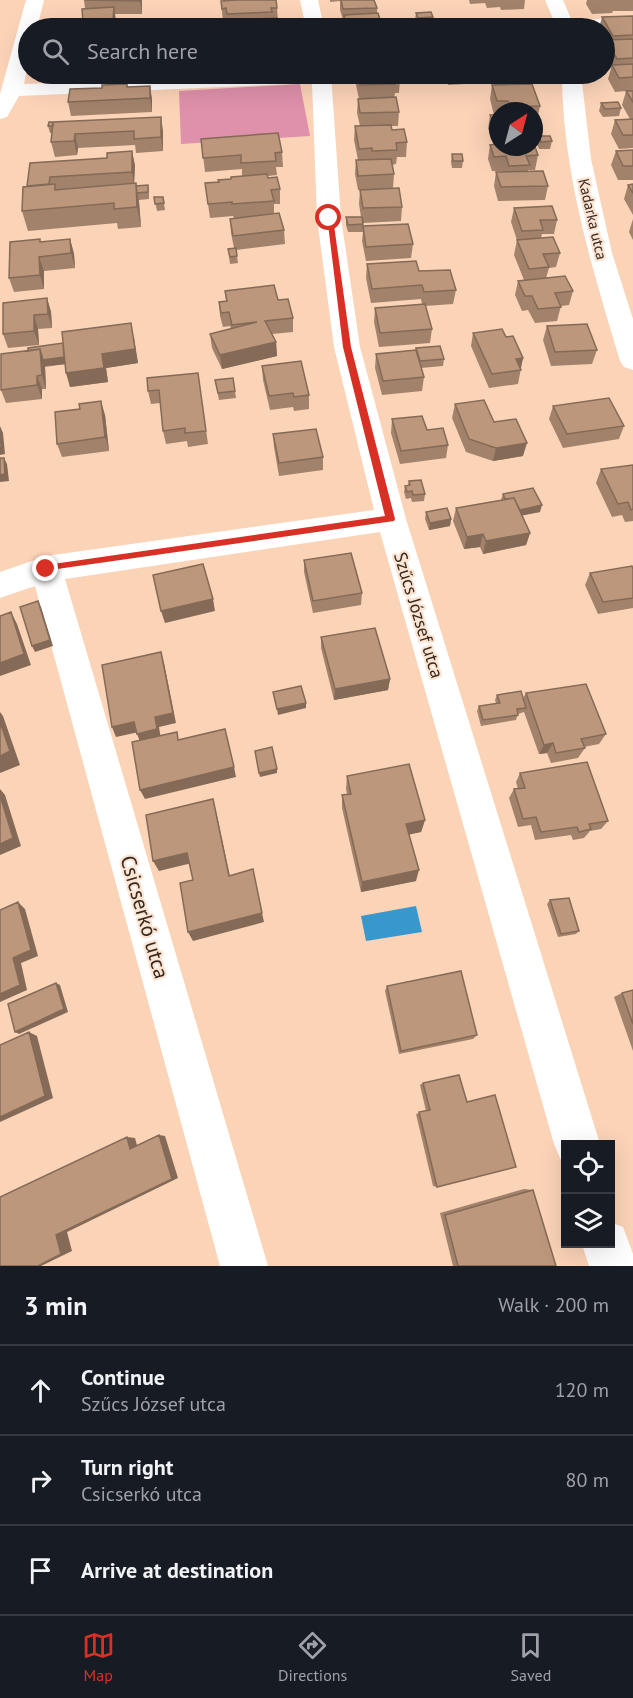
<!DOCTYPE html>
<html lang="en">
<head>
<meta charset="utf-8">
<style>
	body { margin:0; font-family:"PT Sans",sans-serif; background:#20242c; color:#f1f3f6 }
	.controls { position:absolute; right:18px; bottom:18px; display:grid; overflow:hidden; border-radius:0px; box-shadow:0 6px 24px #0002 }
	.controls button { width:54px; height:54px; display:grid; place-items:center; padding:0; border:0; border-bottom:2px solid #363941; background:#171b24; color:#f1f3f6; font:30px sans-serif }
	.compass { position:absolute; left:489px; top:102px; width:54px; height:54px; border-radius:50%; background:#171b24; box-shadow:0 6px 24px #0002; rotate:36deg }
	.stop { position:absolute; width:18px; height:18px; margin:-14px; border:4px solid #d93025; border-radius:50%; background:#fff }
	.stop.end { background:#d93025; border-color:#fff; box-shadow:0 2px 6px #0008 }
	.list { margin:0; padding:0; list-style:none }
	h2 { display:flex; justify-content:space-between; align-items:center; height:78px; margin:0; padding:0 24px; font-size:26px }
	h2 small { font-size:20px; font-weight:400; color:#9ea1a6 }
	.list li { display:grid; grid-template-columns:39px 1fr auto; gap:18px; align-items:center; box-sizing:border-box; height:90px; padding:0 24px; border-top:2px solid #363941 }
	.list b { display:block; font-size:22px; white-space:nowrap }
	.list p { margin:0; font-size:20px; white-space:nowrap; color:#9ea1a6 }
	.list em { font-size:20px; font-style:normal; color:#9ea1a6 }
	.icon { flex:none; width:33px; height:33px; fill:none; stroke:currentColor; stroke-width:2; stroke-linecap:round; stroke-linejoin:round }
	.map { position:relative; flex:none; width:633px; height:1266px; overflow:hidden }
	.search { position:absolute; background:#171b24; box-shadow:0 6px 24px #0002; left:18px; right:18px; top:18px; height:66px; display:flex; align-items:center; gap:15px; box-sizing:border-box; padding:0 21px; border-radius:33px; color:#9ea1a6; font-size:22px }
	.sheet { height:348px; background:#171b24 }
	nav { display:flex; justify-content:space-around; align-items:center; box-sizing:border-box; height:84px; border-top:2px solid #363941; background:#171b24; font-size:16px; color:#9ea1a6 }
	nav a { display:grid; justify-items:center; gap:3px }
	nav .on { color:#d93025 }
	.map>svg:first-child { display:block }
</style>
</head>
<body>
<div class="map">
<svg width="633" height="1266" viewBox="0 0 633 1266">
	<rect width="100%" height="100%" fill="#fbd3b7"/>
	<path fill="#df90ab" d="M300 84 310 136 181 144 179 91Z"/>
	<path fill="#3897cd" d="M416 906 422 932 366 941 361 916Z"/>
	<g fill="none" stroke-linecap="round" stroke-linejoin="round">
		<path fill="#fff" fill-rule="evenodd" d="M26 0H44L37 28H28V63L24 84 264 74H331L341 218 360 347 406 519 600 1144H566V1162L561 1160 554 1144 380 532 65 579 268 1266H220L35 586 0 598V572L46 556 374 510 334 347 317 218 312 83 19 96 7 117 0 119V94Z
			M300 0H318L324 28H306Z
			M545 0H563L572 21 633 17V29L557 28Z
			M562 74H581L591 159 612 253 633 319V370L624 367 620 361C592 268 562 171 562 74Z
			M610 1222 623 1227 633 1254V1266H589L582 1244H610Z"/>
	</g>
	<path fill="#a2826b" d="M84 0H142V14H115L116 26 85 28 83 22 85 8Z
		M330 0H374L377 8V13L382 26V28H343L344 23 340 10V1L330 2Z
		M469 0H525L524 9 501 10 500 7 487 8 485 3 470 4Z
		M587 0H633V11H613L612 13 592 14 586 4Z
		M221 1 277 8 278 21 228 28 227 22H223Z
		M416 13 433 17 432 24 417 25 415 20Z
		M633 16V119H630L622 105 626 91 615 92 608 79 611 69 608 63H604V28H599L602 17Z
		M81 74H116V77L82 78Z
		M354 74H394V75L400 79 399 93H395L394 98 399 112 398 126H391L392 130 407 142 406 157H397L396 164 392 165 394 174 393 188 402 207 401 221 363 223V226L413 244 411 258 366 261 362 241 363 232H348L346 225V217H361L359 204 360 190H358L355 174 356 160H358L354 140 355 126H360L357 113 358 99H359L356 85V80H355Z
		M445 74H466L467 77 466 84 448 85 445 77Z
		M499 74H536L534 84H532L540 106 537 120H536L539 126 536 140H534V111H498V147L538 155 535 170H528V171L548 186 545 200 498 201 494 186 496 172H503V171H492L488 159 490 145 496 144 488 129 490 115H494L490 99 492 85 504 84Z
		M127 84V87L150 86 152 100V112L71 116 68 102 102 88Z
		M601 103 621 108 619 116 603 117 599 111Z
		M633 119V148L619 149 611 134 615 120Z
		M48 126 163 131V151L136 153 135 145 78 148 77 155 55 157 51 142 52 133H50Z
		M539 136 552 141 550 149H539L537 144Z
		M201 139 282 152 283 167H276L277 175 268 176V178L280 189V204H274V214L284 230 285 244 236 250 238 263 230 264 228 249 234 248 231 233 230 219 234 218 233 216 210 218 205 183 218 182 242 176V169L205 172Z
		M633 150V180H618L611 165 616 151Z
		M452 154 463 161 462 168H452L451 162Z
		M30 163 135 165 134 183 136 186 148 185 149 193V199L139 200 141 227 118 229 117 223 28 231 22 211 27 187Z
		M633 184V215L624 199 628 185Z
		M154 197H163L165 210 157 211Z
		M514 208 557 220 554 234H542L541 238 560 253 556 267 549 268 546 278 573 291 569 305 561 306 557 321 535 323 528 310 522 311 515 295 518 281 524 280 514 255 517 240 511 222Z
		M633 219V240L629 232Z
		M70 239 74 254 75 268 44 271V289L14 292 9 278 41 242Z
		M367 264 419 271 456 290 453 304 425 306 432 329 430 343 379 347 374 322 375 308 422 304 421 299 371 303 366 278Z
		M225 291 278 300 293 318V332L272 334 276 342 277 356 222 369 212 348 210 334 231 329 230 326 223 327 220 316 219 302 226 301Z
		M47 298 51 312 52 328 38 329 39 345 8 348 3 334Z
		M547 326 597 350 592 364 551 366 543 340Z
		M473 333 506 337 523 358 518 384 489 388 471 346Z
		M134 337 138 363 106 368 108 382 70 387 65 364 45 367 46 389H42V399L6 403 1 390V354Z
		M416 348 444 359 443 366 421 368 424 377 422 391 382 395 375 368 376 354 415 350Z
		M262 366 309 395V409L294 411 293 407 270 410 263 380Z
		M198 373 208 444 188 447 187 441 166 444 163 431 160 403 151 404 148 391Z
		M215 380 235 391 236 398 219 400Z
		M455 404 494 422 523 456 493 461 466 452 452 418Z
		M553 406 624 426 619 439 563 448 549 419Z
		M105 415 109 451 62 457 57 444Z
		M392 419 427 430 448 445 446 458 400 464 391 433Z
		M273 434 323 457V470L279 476 274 447Z
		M633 465V521L625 522 622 515 612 517 596 483 601 469Z
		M409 481 425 494 424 501 412 502 411 498 406 499 404 492 405 486 408 485Z
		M503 494 540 512 522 515 530 533 526 545 483 554 480 547 464 549 453 521 456 508 501 500Z
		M426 512 451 519 450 526 429 530 425 519Z
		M304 560 362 593 361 605 313 613 304 572Z
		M633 569V608L598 614 585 585 590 573Z
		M321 637 390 679 388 690 334 700 321 648Z
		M526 693 606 734 599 744 584 747 585 748 578 758 551 763 547 753 539 754 524 712 518 714 516 720 481 726 477 711 479 706 496 703 495 700 497 695 523 698Z
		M520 773 608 821 601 829 590 831 584 838 573 840 571 835 535 840 531 825 518 827 509 798 514 789H518L516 782Z
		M347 776 425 820 421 832 409 834 416 881 361 892 342 808V795L347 794 346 789Z
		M550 900 579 931 576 934 558 937 547 904Z
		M387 986 477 1035 473 1039 399 1054 385 991Z
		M633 990V1051L614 997 622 993Z
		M459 1075 437 1187 433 1186 416 1114 426 1111 420 1085 423 1083Z
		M524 1189 533 1190 556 1266H453L440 1213Z"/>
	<path fill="#846a57" d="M140 0H142V14L140 1Z
		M114 7 116 21 115 28H114L113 20Z
		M150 86 152 100V112L150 98Z
		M161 117 163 131V151L161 137Z
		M75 134 78 148 77 155 74 141Z
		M132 151 135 165 134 186 132 172Z
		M136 183 139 203 141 227 137 207Z
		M70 239 74 254 75 268 71 253Z
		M39 257 44 271V289L40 275Z
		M47 298 51 312 52 328 48 314Z
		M34 315 38 329 39 345 34 331Z
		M131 323 138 363 106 368 108 382 70 387 66 373Z
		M276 342 277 356 222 369 220 355Z
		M40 349 66 357 68 364 45 366 46 389 42 375Z
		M523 358 520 370 516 359Z
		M37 376 42 389V399L37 385Z
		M101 401 105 415 109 451 105 437Z
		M0 426 3 433 5 454 0 455Z
		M527 443 523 456 493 461 496 448Z
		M4 458 7 464 9 481 0 482V475Z
		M542 505 540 512 515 517 517 510Z
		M451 519 450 526 429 530 430 523Z
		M530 533 526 545 483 554 486 541Z
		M483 534 480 547 464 549 467 537Z
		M213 599 215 611 165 623 161 611Z
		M38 601 41 607 53 646 35 652 32 646Z
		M11 612 17 624 31 665 0 676V663Z
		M161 652 164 663 176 723 159 727 161 739 141 744 137 734 155 717Z
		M390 679 388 690 334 700 335 689Z
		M306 703V708L278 715 277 709Z
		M0 712 3 716 20 765 0 773Z
		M134 722 139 732 116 737 112 727Z
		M553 743 547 753 539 754 544 745Z
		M234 767 236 777 145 799 140 790Z
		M277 769V773L260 777 259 773Z
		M0 789 5 795 21 846 0 855Z
		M213 799 216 811 232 886 229 876Z
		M425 820 421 832 403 836 406 824Z
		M187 853 192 863 159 871 153 861Z
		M419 870 416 881 361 892 362 882Z
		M18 902 25 909 38 956 21 963 27 990 0 1002V994L13 958Z
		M262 913 264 922 193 941 188 932Z
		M56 983 60 985 68 1012 19 1034 15 1032Z
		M29 1032 37 1036 53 1098 0 1122V1117Z
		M159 1135 165 1136 178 1178 67 1232 72 1251 41 1266H38L56 1235Z
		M127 1137 135 1138 138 1149H130Z"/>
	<path fill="#bc977c" stroke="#846a57" stroke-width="1.5" d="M84 0H140V1Z
		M237 0H276L277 8H271L272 12 227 14 226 8 222 9 221 1Z
		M341 0H374L377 8 343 9Z
		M114 7 113 20 83 22 82 9Z
		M431 12 433 17 418 18 416 13Z
		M378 13 382 26 347 28 344 15Z
		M633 16V35L613 36 602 17Z
		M277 18 280 28H235V20Z
		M124 25V28H84Z
		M633 39V58L617 59 611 49H604V40Z
		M633 64V77L619 78 612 65Z
		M357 74H392L393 75 399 74 400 79H394L395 84 360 85Z
		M447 74H466L467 77 449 78Z
		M508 74H528L530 78 511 79Z
		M127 84V87L150 86V98L68 102 70 89 102 88V85Z
		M532 84 540 106 510 107 508 101H497L492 85Z
		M626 91H633V102Z
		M396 97 399 112 360 113 358 99Z
		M618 102 621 108 605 109 601 103Z
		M498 114V129L490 115Z
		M534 116 539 126H534Z
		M161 117V137L134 139V131L75 134 74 141 51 142 53 122Z
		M633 119V135H623L615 120Z
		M49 122H53V126H48Z
		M391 125 392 130 404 129 407 142 396 143 397 150 372 151V148L359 149 355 126Z
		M278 133 282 152 275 153 276 161 241 163V155L203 158 201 139Z
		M539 136H550L552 141 541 142Z
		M498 144V147H534V144L538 155 526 156 530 165 509 166 506 156 494 157 490 145Z
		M633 150V166H623L616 151Z
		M132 151V172L50 177 49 184 27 186 30 163 107 158V153Z
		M452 154H462L463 161H453Z
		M391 159 394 174 358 176 356 160Z
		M543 171 548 186 501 187 496 172Z
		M267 174 268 178 277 177 280 189 271 190 274 201 232 204V202L208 204 205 183 219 182 218 180 231 179V177Z
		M136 183 137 207 114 209V203L22 211 23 187 55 184V190Z
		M633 184V193L628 185Z
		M148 185V192L137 193 136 186Z
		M399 188 402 207 363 208 360 190Z
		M154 197H163L164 203 155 204Z
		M552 206 557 220H540L543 230 522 231 514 208Z
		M279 213 284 230 233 236 230 219Z
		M346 217H362L363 224 348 225Z
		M408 224 413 244 366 247 363 226Z
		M553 237 560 253 543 254 549 267 529 269 517 240Z
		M40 239V242L70 239 71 253 39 257 40 275 9 278 10 242Z
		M236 248 237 256 230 257 228 249Z
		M416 261 419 271 450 270 456 290 424 292 422 285 372 289 367 264Z
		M565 276 573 291 555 293 561 307 538 309 532 296H525L518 281Z
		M274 285 278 300 288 299 293 318 265 321 276 342 220 355 210 334 257 322 232 325 229 312 221 313 219 302 227 301 225 291Z
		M47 298 48 314 34 315V331L3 334V303Z
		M425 304 432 329 380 333 375 308Z
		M131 323 135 349 102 354 104 368 66 373 62 332Z
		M587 324 597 350 555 352 547 326Z
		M502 329 506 337 513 336 523 358 516 359 521 370 492 374 473 333Z
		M63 343 64 357 43 360 40 349 28 351V348Z
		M440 346 444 359 420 361 416 348Z
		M40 349 42 375 37 376V385L1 390V354Z
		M416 350 424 377 383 381 376 354Z
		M301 361 309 395 294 397 293 393 269 396 262 366Z
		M198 373 206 431 185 433V428L163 431 159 390 148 391 147 378Z
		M233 378 235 391 218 393 215 380Z
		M609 398 624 426 567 434 553 406Z
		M484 400 494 422 516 419 527 443 496 448 469 439 455 404Z
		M101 401 105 437 57 444 55 412 80 409 79 404Z
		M422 416 427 430 443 428 448 445 401 451 392 419Z
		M0 428 2 447H0Z
		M316 429 323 457 279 463 273 434Z
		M0 458H4L5 474 0 475Z
		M633 465V509L631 510 628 502 618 504 601 469Z
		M421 480 425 494 413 495 412 491 407 492 405 486 410 485 409 481Z
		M533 488 542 505 520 510 514 498 505 499 503 494Z
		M514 498 530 533 486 541 483 534 467 537 456 508Z
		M447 508 451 519 430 523 426 512Z
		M351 553 362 593 313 601 304 560Z
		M203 564 213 599 161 611 153 575Z
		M632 566 633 569V598L603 602 590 573Z
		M38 601 50 640 32 646 20 607Z
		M11 612 24 654 0 663V616Z
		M375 628 390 679 335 689 321 637Z
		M161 652 173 713 155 717 157 729 137 734 134 722 112 727 102 665Z
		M586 684 606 734 581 739 585 748 556 753 553 743 544 745 526 693Z
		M301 686 306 703 277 709 273 692Z
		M521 691 526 708 517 709 518 715 483 720 479 706 500 703 497 695Z
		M0 722 10 751 0 756Z
		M225 729 234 767 140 790 132 742 177 732 178 740Z
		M272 747 277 769 259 773 255 751Z
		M587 762 608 821 589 824 591 829 579 832 577 827 541 832 536 817 523 819 514 789 525 788 520 773Z
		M409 764 425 820 406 824 419 870 362 882 342 795 351 794 347 776Z
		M0 795 13 838 0 844Z
		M213 799 229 876 253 869 262 913 188 932 180 883 193 880 187 853 153 861 146 815Z
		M569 898 579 931 561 934 550 900Z
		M18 902 31 950 13 958 20 985 0 994V910Z
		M461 971 477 1035 401 1051 387 986Z
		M56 983 64 1009 15 1032 8 1004Z
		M633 990V1024L622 993Z
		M29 1032 45 1096 0 1117V1045Z
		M459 1075 467 1102 495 1095 516 1167 437 1187 419 1112 430 1110 423 1083Z
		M159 1135 172 1179 56 1235 61 1254 38 1266H0V1197L127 1137 130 1149Z
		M533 1190 556 1266H458L445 1215Z"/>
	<path fill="#d93025" d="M327 216 333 218 351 347 395 519 394 521 43 571V566L46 565 385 516 343 347Z"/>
	<g text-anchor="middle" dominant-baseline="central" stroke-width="4.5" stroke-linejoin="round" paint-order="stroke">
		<g font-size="15" fill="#37281e" stroke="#fce4d3">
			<text transform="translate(593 219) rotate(77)">Kadarka utca</text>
		</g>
		<g font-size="18" fill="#37281e" stroke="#fce4d3">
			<text transform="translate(419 615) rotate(73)">Szűcs József utca</text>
		</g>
		<g font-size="21" fill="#37281e" stroke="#fce4d3">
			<text transform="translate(145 917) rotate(74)">Csicserkó utca</text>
		</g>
	</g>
</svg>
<div class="controls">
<button><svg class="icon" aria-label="locate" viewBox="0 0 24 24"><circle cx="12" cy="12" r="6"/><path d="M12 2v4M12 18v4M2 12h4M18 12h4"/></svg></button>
<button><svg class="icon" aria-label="layers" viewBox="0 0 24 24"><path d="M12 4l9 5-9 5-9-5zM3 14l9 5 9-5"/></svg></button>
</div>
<svg class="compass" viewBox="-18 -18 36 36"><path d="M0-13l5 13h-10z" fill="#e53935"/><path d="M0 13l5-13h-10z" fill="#9ea1a6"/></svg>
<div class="stop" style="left:329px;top:218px"></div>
<div class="stop end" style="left:46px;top:569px"></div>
<div class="search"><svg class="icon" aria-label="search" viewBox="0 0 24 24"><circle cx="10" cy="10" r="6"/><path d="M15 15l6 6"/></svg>Search here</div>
</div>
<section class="sheet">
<h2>3 min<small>Walk · 200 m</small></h2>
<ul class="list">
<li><svg class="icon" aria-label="ahead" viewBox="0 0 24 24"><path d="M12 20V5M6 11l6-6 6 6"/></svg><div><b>Continue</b><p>Szűcs József utca</p></div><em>120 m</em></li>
<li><svg class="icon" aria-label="right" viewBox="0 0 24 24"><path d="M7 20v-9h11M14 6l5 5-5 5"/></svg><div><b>Turn right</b><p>Csicserkó utca</p></div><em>80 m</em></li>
<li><svg class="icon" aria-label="arrive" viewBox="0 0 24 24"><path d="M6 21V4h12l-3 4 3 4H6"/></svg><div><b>Arrive at destination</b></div></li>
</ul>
</section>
<nav>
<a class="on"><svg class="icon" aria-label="map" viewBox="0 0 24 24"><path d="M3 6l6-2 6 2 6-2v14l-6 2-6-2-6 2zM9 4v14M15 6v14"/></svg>Map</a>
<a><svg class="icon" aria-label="directions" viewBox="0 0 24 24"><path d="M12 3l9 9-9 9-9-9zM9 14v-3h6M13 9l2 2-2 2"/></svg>Directions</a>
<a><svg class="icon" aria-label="saved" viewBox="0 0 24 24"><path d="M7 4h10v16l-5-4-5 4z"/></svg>Saved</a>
</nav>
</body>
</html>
